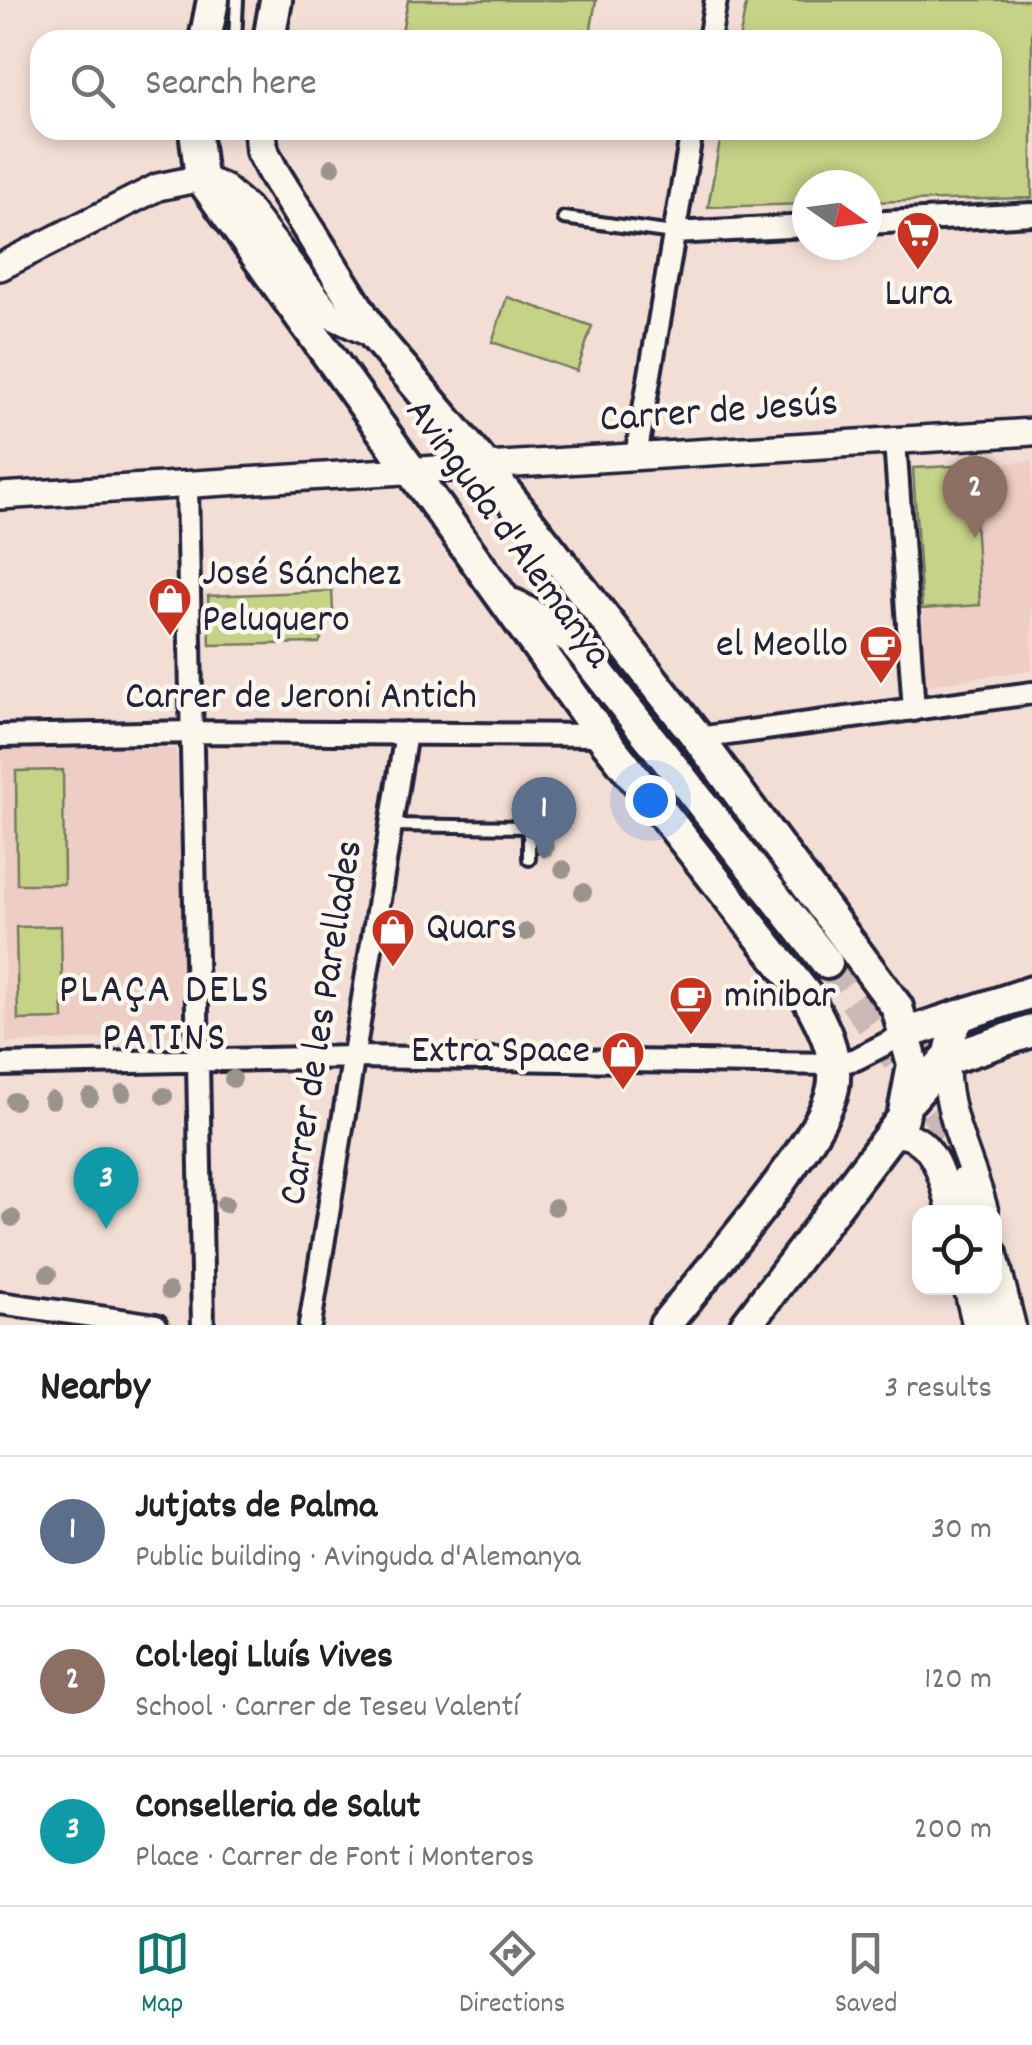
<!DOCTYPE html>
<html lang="en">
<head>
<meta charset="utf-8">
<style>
	body { margin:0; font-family:Dekko,sans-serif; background:#f2f2f2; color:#202124 }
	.controls { position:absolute; right:30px; bottom:30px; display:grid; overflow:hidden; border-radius:20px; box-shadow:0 5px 15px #0003 }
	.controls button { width:90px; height:90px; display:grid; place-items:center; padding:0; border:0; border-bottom:2px solid #e0e0e0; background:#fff; color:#202124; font:50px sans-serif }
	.compass { position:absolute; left:792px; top:170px; width:90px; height:90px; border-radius:50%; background:#fff; box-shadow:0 5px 15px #0003; rotate:104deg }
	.you { position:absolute; left:650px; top:800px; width:35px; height:35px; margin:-25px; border:8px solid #fff; border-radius:50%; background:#1a73e8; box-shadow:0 0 0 15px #1a73e833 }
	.badge { display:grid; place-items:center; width:65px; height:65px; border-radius:50%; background:#0f766e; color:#fff; font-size:32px; font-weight:700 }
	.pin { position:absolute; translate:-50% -82px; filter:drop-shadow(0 2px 5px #0008) }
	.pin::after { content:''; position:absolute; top:52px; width:35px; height:30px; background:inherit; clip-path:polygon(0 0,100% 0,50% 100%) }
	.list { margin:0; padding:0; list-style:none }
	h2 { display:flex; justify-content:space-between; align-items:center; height:130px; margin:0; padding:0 40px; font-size:42px }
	h2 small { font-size:32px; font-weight:400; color:#757577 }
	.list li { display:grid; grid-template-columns:65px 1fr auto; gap:30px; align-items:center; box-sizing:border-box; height:150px; padding:0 40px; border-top:2px solid #e0e0e0 }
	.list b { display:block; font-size:38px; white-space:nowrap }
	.list p { margin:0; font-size:32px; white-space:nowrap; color:#757577 }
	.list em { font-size:32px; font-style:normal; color:#757577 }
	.icon { flex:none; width:55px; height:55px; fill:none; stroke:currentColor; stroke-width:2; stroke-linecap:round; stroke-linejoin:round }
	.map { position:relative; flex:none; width:1032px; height:1325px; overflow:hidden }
	.search { position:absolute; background:#fff; box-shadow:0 5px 15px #0003; left:30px; right:30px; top:30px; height:110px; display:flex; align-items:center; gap:25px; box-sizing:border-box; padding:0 35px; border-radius:30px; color:#757577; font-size:38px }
	.sheet { height:580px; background:#fff }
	nav { display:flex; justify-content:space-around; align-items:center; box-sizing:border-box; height:140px; border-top:2px solid #e0e0e0; background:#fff; font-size:28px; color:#757577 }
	nav a { display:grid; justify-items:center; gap:5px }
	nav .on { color:#0f766e }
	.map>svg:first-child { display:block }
</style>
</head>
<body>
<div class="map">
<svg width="1032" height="1325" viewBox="0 0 1032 1325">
	<rect width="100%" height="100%" fill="#f3ded5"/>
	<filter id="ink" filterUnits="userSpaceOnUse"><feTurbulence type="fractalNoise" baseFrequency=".01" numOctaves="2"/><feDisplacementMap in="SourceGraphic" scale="20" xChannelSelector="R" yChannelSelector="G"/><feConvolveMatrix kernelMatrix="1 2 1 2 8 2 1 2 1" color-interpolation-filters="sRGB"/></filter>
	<g filter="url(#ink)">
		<path fill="#edcdc5" d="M1032 461V670L927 685 913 468Z
			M2 745 176 749 186 1035 6 1043Z"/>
		<path fill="#c6d386" stroke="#747a60" stroke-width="2.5" d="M408 0H596L589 40H508L506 36 486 32 478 40 401 37Z
			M747 0H1032V198L867 202V185H807V204L708 207 722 130H992V40H739Z
			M507 297 592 326 577 371 492 342Z
			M972 465 980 605 922 609 913 468Z
			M530 556 841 955 838 959 563 611 520 563Z
			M332 591 333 610 319 643 210 645 208 596Z
			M63 770 64 884H17L16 771Z
			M61 926 63 1019 18 1020 16 927Z"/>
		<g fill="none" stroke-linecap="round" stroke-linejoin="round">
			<path stroke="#c9b8b6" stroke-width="30" stroke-dasharray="30 15" stroke-linecap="butt" d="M827 963 939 1117 958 1165
				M884 1035C916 1056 955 1039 990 1031"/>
			<defs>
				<path id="service" d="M235 40 237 0
					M564 218 673 233
					M391 825 529 827V859"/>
				<path id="minor" d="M709 40 716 0
					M867 223 1032 214
					M673 233 807 226
					M895 441 914 710
					M636 456 692 130
					M187 485 203 1325
					M0 736 192 732 601 735
					M698 738 1032 693
					M0 1065 354 1057 834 1064 856 1059 907 1033
					M0 1303 156 1325
					M310 1325 406 733"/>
				<path id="tertiary" d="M0 267 158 187 201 178 223 187 247 208 330 315 375 336
					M0 496 1032 432
					M969 1010C916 1066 970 1150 985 1212
					M890 1135C933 1129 943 1178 951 1212
					M994 1253 1012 1325
					M967 1288 976 1325"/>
				<path id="secondary" d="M205 40 213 0
					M269 40 276 0
					M195 130 201 178 601 735 806 995C822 1023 839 1054 833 1088 823 1142 704 1276 665 1325
					M260 130 262 151 273 172 375 336 485 466 698 738 897 1007 913 1065 903 1118 746 1325
					M514 605 572 639 827 963
					M907 1033 1032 992
					M911 1099 945 1060 1032 1031
					M962 1184 969 1212
					M986 1288 995 1325"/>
			</defs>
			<use href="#service" stroke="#22223b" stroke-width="18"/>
			<use href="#minor" stroke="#22223b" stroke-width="28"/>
			<use href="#tertiary" stroke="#22223b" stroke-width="32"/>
			<use href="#secondary" stroke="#22223b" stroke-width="38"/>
			<use href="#service" stroke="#fbf7ec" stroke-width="10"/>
			<use href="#minor" stroke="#fbf7ec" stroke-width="20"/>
			<use href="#tertiary" stroke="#fbf7ec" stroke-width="25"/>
			<use href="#secondary" stroke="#fbf7ec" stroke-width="30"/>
		</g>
		<g fill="#9b948d">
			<circle cx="332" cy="167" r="9"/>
			<circle cx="545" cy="848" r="9"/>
			<circle cx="563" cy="869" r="9"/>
			<circle cx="583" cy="892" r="9"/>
			<circle cx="526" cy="932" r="9"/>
			<circle cx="233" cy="1079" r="9"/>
			<circle cx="123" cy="1093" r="9"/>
			<circle cx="164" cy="1096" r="9"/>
			<circle cx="90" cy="1097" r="9"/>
			<circle cx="52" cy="1100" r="9"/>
			<circle cx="14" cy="1101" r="9"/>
			<circle cx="225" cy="1204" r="9"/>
			<circle cx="555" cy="1207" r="9"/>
			<circle cx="12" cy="1218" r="9"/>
			<circle cx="48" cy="1274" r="9"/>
			<circle cx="169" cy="1291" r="9"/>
		</g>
	</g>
	<defs>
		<symbol id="supermarket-pin" viewBox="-11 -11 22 30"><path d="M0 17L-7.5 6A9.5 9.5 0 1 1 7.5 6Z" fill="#c8321e" stroke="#fbf7ec"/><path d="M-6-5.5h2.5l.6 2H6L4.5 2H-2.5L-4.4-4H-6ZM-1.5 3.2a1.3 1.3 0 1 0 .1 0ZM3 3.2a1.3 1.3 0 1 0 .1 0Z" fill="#fff"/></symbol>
		<symbol id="shop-pin" viewBox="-11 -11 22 30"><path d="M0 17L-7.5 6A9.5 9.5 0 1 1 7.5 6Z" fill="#c8321e" stroke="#fbf7ec"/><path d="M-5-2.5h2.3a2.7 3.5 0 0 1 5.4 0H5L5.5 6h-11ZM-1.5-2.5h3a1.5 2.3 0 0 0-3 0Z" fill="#fff"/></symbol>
		<symbol id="cafe-pin" viewBox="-11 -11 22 30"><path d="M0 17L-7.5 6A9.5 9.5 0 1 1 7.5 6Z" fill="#c8321e" stroke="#fbf7ec"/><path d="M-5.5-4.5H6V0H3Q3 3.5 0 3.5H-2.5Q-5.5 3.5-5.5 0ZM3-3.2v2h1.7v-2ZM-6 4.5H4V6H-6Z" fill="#fff"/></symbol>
	</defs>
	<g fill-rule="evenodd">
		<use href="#supermarket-pin" x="893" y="208" width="50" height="68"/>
		<use href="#shop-pin" x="145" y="574" width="50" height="68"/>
		<use href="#cafe-pin" x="856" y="622" width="50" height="68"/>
		<use href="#shop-pin" x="368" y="905" width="50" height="68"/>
		<use href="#cafe-pin" x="666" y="973" width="50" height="68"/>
		<use href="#shop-pin" x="598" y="1028" width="50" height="68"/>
	</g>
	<g text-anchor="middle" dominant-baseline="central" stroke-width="9" stroke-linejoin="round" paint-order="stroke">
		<g font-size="40" fill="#22223b" stroke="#fbf7ec" text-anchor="start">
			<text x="918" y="296" text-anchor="middle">Lura</text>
			<text x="202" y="576">José Sánchez<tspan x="202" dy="46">Peluquero</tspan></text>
			<text x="848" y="647" text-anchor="end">el Meollo</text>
			<text x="426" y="930">Quars</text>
			<text x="724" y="998">minibar</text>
			<text x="590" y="1053" text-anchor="end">Extra Space</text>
		</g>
		<g font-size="40" fill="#22223b" stroke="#fbf7ec">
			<text transform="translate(719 414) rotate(-4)">Carrer de Jesús</text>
			<text transform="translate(506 535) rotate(54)">Avinguda d'Alemanya</text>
			<text x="301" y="699">Carrer de Jeroni Antich</text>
			<text transform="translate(324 1023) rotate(-81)">Carrer de les Parellades</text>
		</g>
		<g font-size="42" letter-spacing="2.5" fill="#22223b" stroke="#fbf7ec">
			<text x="165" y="993">PLAÇA DELS<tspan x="165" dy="48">PATINS</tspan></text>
		</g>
	</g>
</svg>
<div class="controls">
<button><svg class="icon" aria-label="locate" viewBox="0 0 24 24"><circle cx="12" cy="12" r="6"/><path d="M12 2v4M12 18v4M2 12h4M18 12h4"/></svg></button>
</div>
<svg class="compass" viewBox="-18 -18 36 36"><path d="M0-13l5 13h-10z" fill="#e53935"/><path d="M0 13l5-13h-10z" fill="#757577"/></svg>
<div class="you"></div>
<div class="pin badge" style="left:544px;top:859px;background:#5c6f8a">1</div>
<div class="pin badge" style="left:975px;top:538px;background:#8d6e63">2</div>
<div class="pin badge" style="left:106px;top:1229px;background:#0f9aa8">3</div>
<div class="search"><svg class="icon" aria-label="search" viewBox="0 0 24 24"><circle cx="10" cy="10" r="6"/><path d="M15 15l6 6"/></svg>Search here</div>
</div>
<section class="sheet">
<h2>Nearby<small>3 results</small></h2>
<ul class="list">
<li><span class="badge" style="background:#5c6f8a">1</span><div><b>Jutjats de Palma</b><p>Public building · Avinguda d'Alemanya</p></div><em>30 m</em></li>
<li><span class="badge" style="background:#8d6e63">2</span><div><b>Col·legi Lluís Vives</b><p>School · Carrer de Teseu Valentí</p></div><em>120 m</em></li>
<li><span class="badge" style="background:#0f9aa8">3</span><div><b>Conselleria de Salut</b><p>Place · Carrer de Font i Monteros</p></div><em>200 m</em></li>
</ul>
</section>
<nav>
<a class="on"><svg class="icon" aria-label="map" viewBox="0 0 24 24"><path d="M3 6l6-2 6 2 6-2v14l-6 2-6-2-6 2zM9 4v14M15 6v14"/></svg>Map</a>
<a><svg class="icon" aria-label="directions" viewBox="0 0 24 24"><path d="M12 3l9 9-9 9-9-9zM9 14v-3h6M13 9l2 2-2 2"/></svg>Directions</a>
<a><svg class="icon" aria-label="saved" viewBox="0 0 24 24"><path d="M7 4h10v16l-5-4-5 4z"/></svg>Saved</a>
</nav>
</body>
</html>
